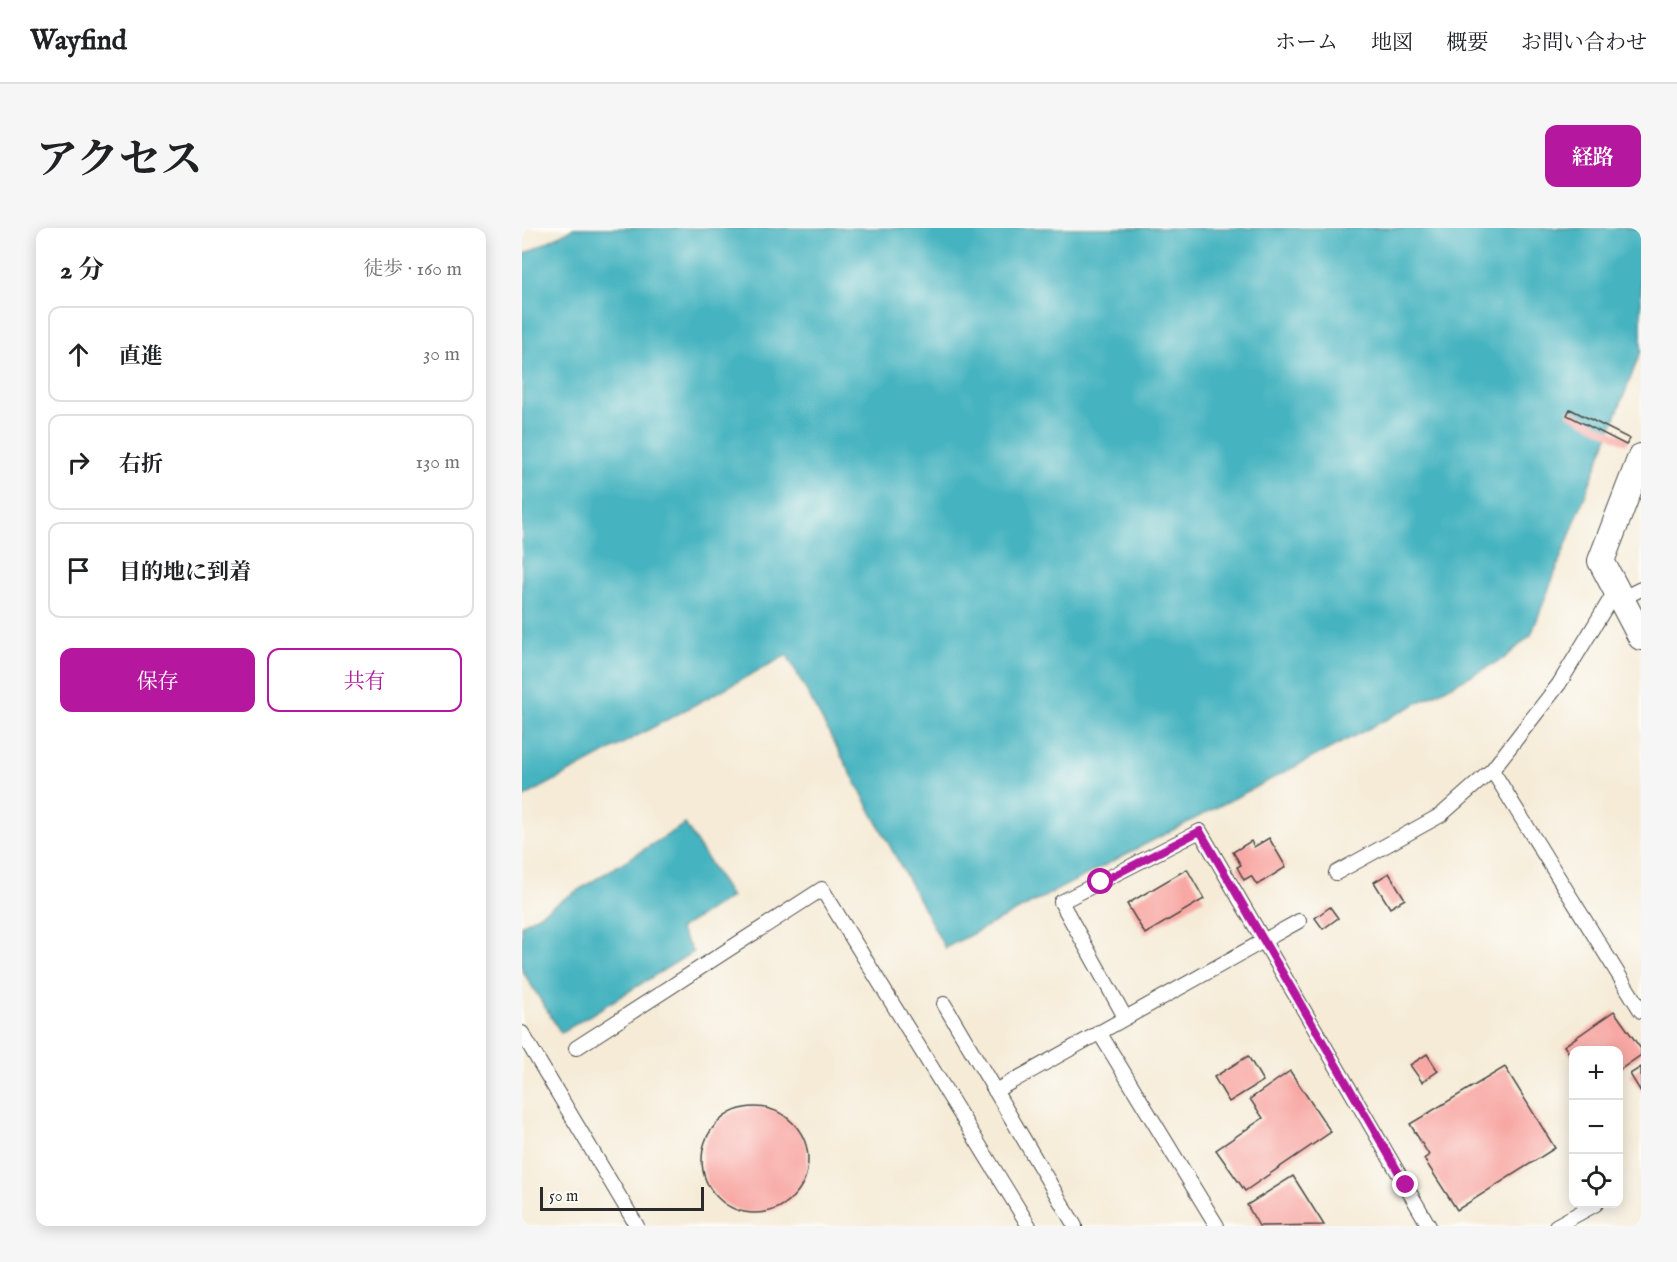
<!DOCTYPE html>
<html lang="ja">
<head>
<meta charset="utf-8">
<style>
	body { margin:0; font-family:"IM FELL English","Noto Serif JP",serif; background:#f6f6f6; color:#202124 }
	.controls { position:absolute; right:18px; bottom:18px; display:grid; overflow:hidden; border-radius:12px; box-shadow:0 3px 15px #0003 }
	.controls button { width:54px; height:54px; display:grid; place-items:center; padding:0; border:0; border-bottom:2px solid #e0e0e0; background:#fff; color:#202124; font:30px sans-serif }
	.scale { position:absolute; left:18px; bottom:15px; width:164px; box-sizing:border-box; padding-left:6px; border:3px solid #2b2b2b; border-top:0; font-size:16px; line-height:21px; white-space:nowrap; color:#2b2b2b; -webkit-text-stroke:4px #fdfcf7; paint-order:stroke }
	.stop { position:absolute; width:18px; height:18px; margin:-14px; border:4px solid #b5179e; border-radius:50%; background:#fff }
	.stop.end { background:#b5179e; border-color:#fff; box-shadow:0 2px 6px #0008 }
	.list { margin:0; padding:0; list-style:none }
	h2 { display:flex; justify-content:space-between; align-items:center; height:78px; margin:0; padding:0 24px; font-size:26px }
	h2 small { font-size:20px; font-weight:400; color:#757577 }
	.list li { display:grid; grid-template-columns:39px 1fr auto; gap:18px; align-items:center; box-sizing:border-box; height:96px; margin:0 12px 12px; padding:0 12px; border:2px solid #e0e0e0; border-radius:12px }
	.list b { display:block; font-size:22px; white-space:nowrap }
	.list em { font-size:20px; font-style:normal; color:#757577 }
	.actions { display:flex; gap:12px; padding:18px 24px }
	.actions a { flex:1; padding:14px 0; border:2px solid #b5179e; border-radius:12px; text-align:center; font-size:21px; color:#b5179e }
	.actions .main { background:#b5179e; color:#fff }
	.icon { flex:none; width:33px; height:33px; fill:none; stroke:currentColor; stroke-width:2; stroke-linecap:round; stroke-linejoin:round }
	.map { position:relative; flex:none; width:1119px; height:998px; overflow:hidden; border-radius:12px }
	header { display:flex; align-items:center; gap:36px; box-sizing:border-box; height:84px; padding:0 30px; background:#fff; border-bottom:2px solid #e0e0e0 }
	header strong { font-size:28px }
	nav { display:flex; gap:33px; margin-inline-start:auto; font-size:21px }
	.intro { display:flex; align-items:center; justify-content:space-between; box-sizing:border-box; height:144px; padding:0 36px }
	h1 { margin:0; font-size:42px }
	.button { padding:15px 27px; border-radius:12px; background:#b5179e; color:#fff; font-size:21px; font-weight:700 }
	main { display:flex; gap:36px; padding:0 36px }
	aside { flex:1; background:#fff; border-radius:12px; box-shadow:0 3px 15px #0003 }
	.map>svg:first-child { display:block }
</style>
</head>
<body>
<header>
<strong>Wayfind</strong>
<nav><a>ホーム</a><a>地図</a><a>概要</a><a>お問い合わせ</a></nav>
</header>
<div class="intro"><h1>アクセス</h1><a class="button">経路</a></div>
<main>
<aside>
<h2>2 分<small>徒歩 · 160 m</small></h2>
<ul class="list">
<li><svg class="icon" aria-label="ahead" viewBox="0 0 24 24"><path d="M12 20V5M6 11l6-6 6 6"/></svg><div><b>直進</b></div><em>30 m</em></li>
<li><svg class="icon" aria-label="right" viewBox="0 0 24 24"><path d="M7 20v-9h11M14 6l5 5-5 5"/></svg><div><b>右折</b></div><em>130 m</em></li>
<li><svg class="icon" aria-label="arrive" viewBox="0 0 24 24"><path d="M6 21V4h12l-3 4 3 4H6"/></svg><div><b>目的地に到着</b></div></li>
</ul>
<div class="actions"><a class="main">保存</a><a>共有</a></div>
</aside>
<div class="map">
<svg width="1119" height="998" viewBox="0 0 1119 998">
	<rect width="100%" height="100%" fill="#fdfcf7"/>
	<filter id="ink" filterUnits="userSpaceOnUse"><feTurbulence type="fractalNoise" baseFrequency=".0167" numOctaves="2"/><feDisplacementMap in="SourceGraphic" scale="12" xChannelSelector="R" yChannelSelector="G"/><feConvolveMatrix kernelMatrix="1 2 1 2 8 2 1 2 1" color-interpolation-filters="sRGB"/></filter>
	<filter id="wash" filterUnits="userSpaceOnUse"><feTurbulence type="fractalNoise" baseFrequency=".008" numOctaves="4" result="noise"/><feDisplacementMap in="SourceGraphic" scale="24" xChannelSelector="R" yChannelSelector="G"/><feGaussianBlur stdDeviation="1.35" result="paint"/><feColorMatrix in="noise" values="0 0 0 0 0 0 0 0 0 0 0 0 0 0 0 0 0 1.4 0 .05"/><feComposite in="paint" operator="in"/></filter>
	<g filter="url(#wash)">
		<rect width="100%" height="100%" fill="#f5ebd7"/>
		<path fill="#45b3c0" stroke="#386f76" stroke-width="1.5" d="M52 0H1119V123L1009 407 983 430 423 720 265 427 0 570V27Z
			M163 596 209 669 157 701 171 724 39 805 0 742V697Z"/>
		<g id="blocks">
			<path fill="#f8a8a4" d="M1048 181 1108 211 1104 217 1045 187Z
				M747 610 764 639 735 657 729 648 722 652 715 639 719 637 711 624 729 613 732 619Z
				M665 641 682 671 623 706 605 676Z
				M867 645 883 671 868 680 852 654Z
				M808 679 816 690 801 701 793 690Z
				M1092 783 1119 821V827L1096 843V822H1052V832L1042 818Z
				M905 826 916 843 900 854 888 837Z
				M726 828 741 853 707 874 692 849Z
				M983 839 1033 920 935 982 902 931 907 927 888 896Z
				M1119 839V864L1108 846Z
				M768 843 809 904 723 963 694 922 741 890 728 871Z
				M180 932a53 53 0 1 1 106 0a53 53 0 1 1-106 0Z
				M771 948 802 997 737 998 725 977Z"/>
		</g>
	</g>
	<g filter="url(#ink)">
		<use href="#blocks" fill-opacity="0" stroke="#494845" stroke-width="1.5"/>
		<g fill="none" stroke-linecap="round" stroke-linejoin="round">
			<defs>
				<path id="lane" d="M1099 371 1119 361
					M970 542 1119 783
					M814 645 919 587 970 542 1037 456 1094 362
					M422 776 553 998
					M603 789 539 674 678 603 907 998
					M577 804 695 998
					M0 805 115 998
					M54 820 300 661 507 998
					M473 863 777 693
					M1034 998 1074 976"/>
				<path id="street" d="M1119 229 1079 333 1119 409"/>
			</defs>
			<use href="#lane" stroke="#494845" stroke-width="16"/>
			<use href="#street" stroke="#494845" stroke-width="28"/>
			<use href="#lane" stroke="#fff" stroke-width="14"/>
			<use href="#street" stroke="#fff" stroke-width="26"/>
		</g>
	</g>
	<g fill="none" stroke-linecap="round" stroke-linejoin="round" filter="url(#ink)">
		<path stroke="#b5179e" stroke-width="8" d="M579 654 678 603 884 957"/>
	</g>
</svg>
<div class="controls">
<button>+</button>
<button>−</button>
<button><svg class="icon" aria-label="locate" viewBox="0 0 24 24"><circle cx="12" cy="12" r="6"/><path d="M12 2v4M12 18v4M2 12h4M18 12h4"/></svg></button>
</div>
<div class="scale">50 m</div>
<div class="stop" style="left:579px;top:654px"></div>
<div class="stop end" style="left:884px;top:957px"></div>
</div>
</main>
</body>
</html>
